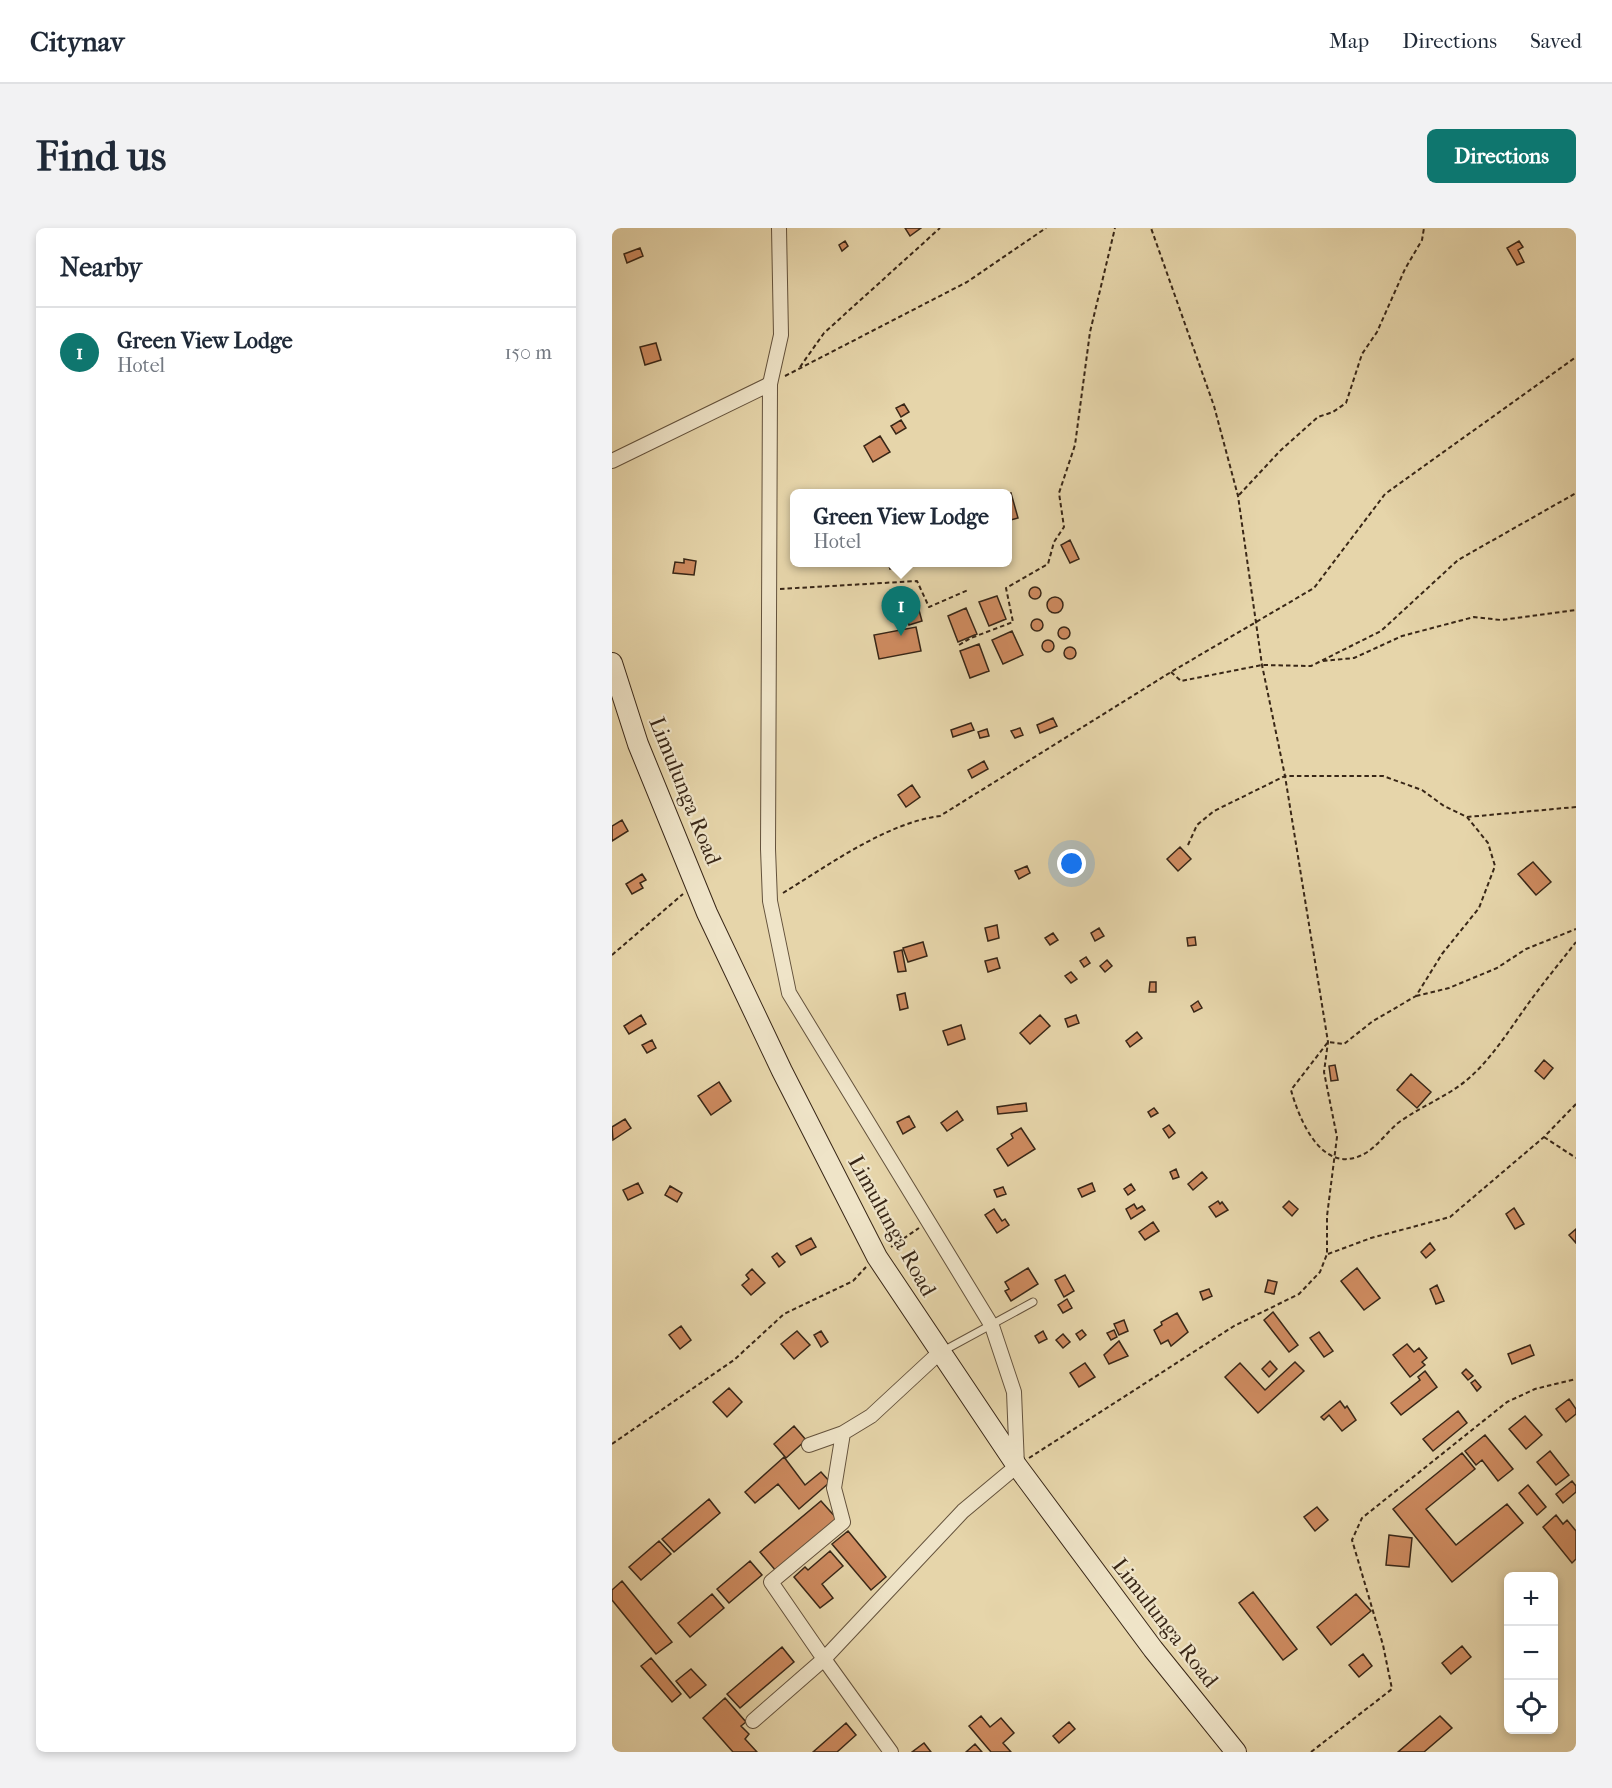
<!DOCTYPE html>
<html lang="en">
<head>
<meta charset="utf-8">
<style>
	body { margin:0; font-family:"IM FELL French Canon",serif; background:#f2f2f3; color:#1f2937 }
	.controls { position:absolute; right:18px; bottom:18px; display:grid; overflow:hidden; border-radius:9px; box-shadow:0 3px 9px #0003 }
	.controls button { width:54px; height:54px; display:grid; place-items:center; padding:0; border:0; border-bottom:2px solid #e0e1e3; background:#fff; color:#1f2937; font:30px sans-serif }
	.you { position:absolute; left:460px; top:636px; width:21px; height:21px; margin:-15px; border:4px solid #fff; border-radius:50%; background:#1a73e8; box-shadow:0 0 0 9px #1a73e833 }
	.badge { display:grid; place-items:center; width:39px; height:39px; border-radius:50%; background:#0f766e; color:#fff; font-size:20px; font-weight:700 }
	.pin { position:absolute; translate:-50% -50px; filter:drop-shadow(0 2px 3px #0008) }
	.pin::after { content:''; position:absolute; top:32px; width:21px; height:18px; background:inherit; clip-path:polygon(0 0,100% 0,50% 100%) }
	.popup { position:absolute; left:178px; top:261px; width:222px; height:78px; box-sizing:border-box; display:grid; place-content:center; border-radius:9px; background:#fff; filter:drop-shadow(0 2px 4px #0005); font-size:20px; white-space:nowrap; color:#747a83 }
	.popup b { font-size:22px; color:#1f2937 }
	.popup::after { content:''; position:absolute; left:50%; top:100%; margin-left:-12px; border:12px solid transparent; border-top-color:#fff }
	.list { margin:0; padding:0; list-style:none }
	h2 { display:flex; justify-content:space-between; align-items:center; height:78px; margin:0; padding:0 24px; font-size:26px }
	h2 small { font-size:20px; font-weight:400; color:#747a83 }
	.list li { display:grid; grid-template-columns:39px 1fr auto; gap:18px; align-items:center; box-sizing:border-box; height:90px; padding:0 24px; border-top:2px solid #e0e1e3 }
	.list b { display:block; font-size:22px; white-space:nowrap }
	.list p { margin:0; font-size:20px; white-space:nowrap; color:#747a83 }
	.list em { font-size:20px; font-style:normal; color:#747a83 }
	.icon { flex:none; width:33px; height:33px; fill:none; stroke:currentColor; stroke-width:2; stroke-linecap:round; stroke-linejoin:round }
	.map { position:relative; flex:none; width:964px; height:1524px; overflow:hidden; border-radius:9px }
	header { display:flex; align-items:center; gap:36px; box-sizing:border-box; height:84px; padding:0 30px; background:#fff; border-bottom:2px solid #e0e1e3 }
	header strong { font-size:28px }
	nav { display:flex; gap:33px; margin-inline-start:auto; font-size:21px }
	.intro { display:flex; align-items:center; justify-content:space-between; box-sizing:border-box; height:144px; padding:0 36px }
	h1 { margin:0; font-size:42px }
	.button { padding:15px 27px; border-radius:9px; background:#0f766e; color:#fff; font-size:21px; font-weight:700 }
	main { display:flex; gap:36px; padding:0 36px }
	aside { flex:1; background:#fff; border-radius:9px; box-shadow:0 3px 9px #0003 }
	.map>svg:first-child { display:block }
</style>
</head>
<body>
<header>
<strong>Citynav</strong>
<nav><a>Map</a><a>Directions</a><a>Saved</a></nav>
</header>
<div class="intro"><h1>Find us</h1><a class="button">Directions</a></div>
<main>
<aside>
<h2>Nearby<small></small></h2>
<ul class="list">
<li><span class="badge">1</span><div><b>Green View Lodge</b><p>Hotel</p></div><em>150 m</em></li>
</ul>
</aside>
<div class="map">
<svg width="964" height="1524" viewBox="0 0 964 1524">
	<rect width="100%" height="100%" fill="#e6d5aa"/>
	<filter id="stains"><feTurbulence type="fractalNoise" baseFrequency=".00333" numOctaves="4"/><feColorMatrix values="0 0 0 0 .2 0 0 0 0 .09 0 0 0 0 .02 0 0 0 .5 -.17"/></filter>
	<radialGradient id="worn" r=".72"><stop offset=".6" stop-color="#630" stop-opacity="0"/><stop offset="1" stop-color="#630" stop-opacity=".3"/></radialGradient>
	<path fill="#cd8a5f" stroke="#392717" stroke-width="1.5" d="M293 0H309L298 8Z
		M233 13 236 18 230 23 227 17Z
		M907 13 911 19 906 22 912 34 905 37 895 20Z
		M28 20 31 28 15 35 12 26Z
		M44 115 49 132 33 137 28 119Z
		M292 176 297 184 289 189 284 180Z
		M289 192 294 200 284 206 279 198Z
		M268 208 278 224 261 234 252 218Z
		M399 265 406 290 395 293V266Z
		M458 312 467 331 458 335 449 317Z
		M72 331 84 333 82 347 61 345 63 334 72 335Z
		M276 334H294V336L278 341Z
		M417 365a6 6 0 1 1 12 0a6 6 0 1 1-12 0Z
		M385 368 394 391 377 398 367 374Z
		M435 377a8 8 0 1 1 16 0a8 8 0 1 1-16 0Z
		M305 375 310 393 297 397 296 393 291 395 287 380Z
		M354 380 365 406 346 414 336 388Z
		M419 397a6 6 0 1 1 12 0a6 6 0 1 1-12 0Z
		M446 405a6 6 0 1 1 12 0a6 6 0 1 1-12 0Z
		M304 399 309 423 267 431 262 407Z
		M400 403 411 427 391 436 380 412Z
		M430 418a6 6 0 1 1 12 0a6 6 0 1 1-12 0Z
		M367 416 377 443 358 450 348 423Z
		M452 425a6 6 0 1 1 12 0a6 6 0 1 1-12 0Z
		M441 490 445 498 428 505 425 497Z
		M359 495 362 502 341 509 339 502Z
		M408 500 411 507 403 510 399 503Z
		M375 501 377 508 368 510 366 504Z
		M372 533 376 541 360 550 356 542Z
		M300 557 308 569 294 579 286 567Z
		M10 592 16 603 0 613V598Z
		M568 619 579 631 566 643 555 631Z
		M921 634 939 654 924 667 906 646Z
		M415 638 418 645 407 651 403 643Z
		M30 646 34 652 28 655 31 660 20 666 14 656Z
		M385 697 387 710 376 713 373 700Z
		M487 700 492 708 483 713 479 705Z
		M441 705 446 712 438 717 433 710Z
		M583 709 584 717 576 718 575 710Z
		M311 714 315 728 296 734 291 720Z
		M290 722 294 743 286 744 282 724Z
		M474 729 478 735 472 739 468 733Z
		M385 730 388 740 376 744 373 733Z
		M495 732 500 738 493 744 488 738Z
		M459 744 465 751 459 755 453 748Z
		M538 754H544V764H537Z
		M293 765 296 780 288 782 285 767Z
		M586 773 590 780 582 784 579 778Z
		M29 787 34 796 17 806 12 798Z
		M428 787 438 798 418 816 408 805Z
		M464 787 467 795 456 799 453 791Z
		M349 797 353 811 336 817 331 803Z
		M525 804 530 810 518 819 514 813Z
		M40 812 44 820 35 825 30 817Z
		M932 832 941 840 932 851 923 843Z
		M723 837 726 852 719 853 717 838Z
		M799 846 819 864 805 880 785 862Z
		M107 854 119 873 99 887 86 868Z
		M414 875 415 883 386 886 385 879Z
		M542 880 546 885 539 889 536 884Z
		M345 883 351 892 335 903 329 895Z
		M297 888 303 899 291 906 285 894Z
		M13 891 19 900 1 912 0 899Z
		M557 897 563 905 557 910 551 901Z
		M409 900 423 921 396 938 385 921 401 910 399 906Z
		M564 941 567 949 561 951 558 944Z
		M590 944 595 950 581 962 576 956Z
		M26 955 31 965 16 972 11 962Z
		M480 955 483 963 470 969 466 961Z
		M519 956 523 962 516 967 512 961Z
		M58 958 70 965 65 974 53 967Z
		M391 959 394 966 385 969 382 962Z
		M606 973 608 976 610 974 616 982 604 989 597 979Z
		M677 973 686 981 680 988 671 979Z
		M522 976 525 981 530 978 533 982 519 991 514 981Z
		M902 980 912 996 903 1001 894 986Z
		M382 981 390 993 393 991 397 997 385 1005 373 987Z
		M541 994 547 1003 533 1012 527 1004Z
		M964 1001V1015L957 1007Z
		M199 1010 204 1019 189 1027 184 1018Z
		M818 1015 823 1022 814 1030 809 1024Z
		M165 1025 173 1034 167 1039 160 1029Z
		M416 1040 426 1056 399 1073 393 1063 397 1061 393 1054Z
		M745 1040 768 1070 752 1082 729 1053Z
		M140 1041 153 1055 139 1067 130 1057 137 1051 134 1047Z
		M453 1047 462 1063 452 1069 443 1052Z
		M656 1052 665 1054 662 1066 653 1064Z
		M825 1057 832 1073 824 1076 818 1061Z
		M597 1061 600 1068 591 1072 588 1064Z
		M455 1071 460 1080 451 1085 446 1077Z
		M661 1084 686 1117 677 1124 652 1092Z
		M565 1085 576 1104 559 1118 556 1112 549 1116 542 1102 550 1097 549 1094Z
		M512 1092 516 1103 507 1107 502 1096Z
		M69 1098 79 1112 68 1121 57 1107Z
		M470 1102 474 1107 468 1112 464 1106Z
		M502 1102 505 1109 499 1112 495 1105Z
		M185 1103 198 1117 182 1131 169 1116Z
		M209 1103 216 1114 209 1119 202 1107Z
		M431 1103 435 1111 427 1115 423 1108Z
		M707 1104 721 1123 712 1129 698 1110Z
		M451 1106 458 1114 451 1120 444 1112Z
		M507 1113 516 1128 497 1136 492 1127Z
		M795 1116 802 1124 807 1120 815 1130 810 1134 813 1137 798 1149 781 1127Z
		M918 1117 922 1127 900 1136 896 1126Z
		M658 1133 665 1141 657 1149 650 1141Z
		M683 1134 692 1143 646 1185 613 1149 628 1135 653 1162Z
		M473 1135 483 1149 467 1159 458 1145Z
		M854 1141 861 1148 856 1152 850 1145Z
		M813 1143 825 1159 789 1187 779 1175 808 1152 806 1149Z
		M863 1152 869 1159 865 1163 859 1155Z
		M117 1160 130 1174 115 1189 101 1174Z
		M957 1171 964 1181V1186L954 1194 944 1181Z
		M728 1173 733 1180 735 1178 744 1192 730 1203 717 1187 712 1192 709 1189Z
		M846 1183 855 1195 821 1223 811 1211Z
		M913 1188 930 1207 914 1221 897 1201Z
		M182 1198 194 1212 174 1230 162 1216Z
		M873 1207 901 1241 886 1253 870 1232 864 1237 853 1223Z
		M938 1223 957 1247 944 1257 925 1234Z
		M850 1225 863 1241 814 1281 844 1317 895 1276 911 1295 840 1354 781 1281Z
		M172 1229 193 1257 209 1244 218 1254 187 1281 166 1256 143 1275 133 1264Z
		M960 1253 964 1258V1264L951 1275 944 1266Z
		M916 1257 934 1279 925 1287 907 1265Z
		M97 1271 108 1285 62 1324 50 1311Z
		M209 1273 226 1292 164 1343 148 1324Z
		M705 1279 716 1292 703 1303 692 1289Z
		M944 1287 951 1296 955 1292 964 1303V1331L960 1335 931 1299Z
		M236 1303 274 1349 259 1362 220 1316Z
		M777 1307 800 1310 797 1339 774 1337Z
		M47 1313 59 1326 29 1352 17 1339Z
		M218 1323 231 1338 210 1356 221 1370 208 1380 182 1349 193 1339 196 1342Z
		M138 1333 150 1347 117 1375 105 1361Z
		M10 1353 60 1414 44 1426 0 1372V1362Z
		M641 1364 685 1421 671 1432 627 1375Z
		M100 1366 112 1380 78 1409 66 1395Z
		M744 1366 759 1383 719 1417 705 1399Z
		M850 1418 859 1429 839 1446 830 1435Z
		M170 1419 182 1434 128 1480 115 1466Z
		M751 1426 760 1438 747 1449 737 1437Z
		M39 1430 69 1466 60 1474 29 1438Z
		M79 1441 94 1457 78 1470 64 1453Z
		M113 1470 134 1494 129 1498 137 1506 133 1511 145 1524H121L91 1490Z
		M369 1488 378 1499 389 1490 402 1505 391 1515 399 1524H379L357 1498Z
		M828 1488 840 1500 812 1524H786Z
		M457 1494 463 1501 447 1515 441 1508Z
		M234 1495 244 1507 225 1524H201Z
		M312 1515 319 1524H300Z
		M363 1516 370 1524H354Z"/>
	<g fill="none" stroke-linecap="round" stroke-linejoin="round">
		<defs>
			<path id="lane" d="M331 1123 421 1074"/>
			<path id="street" d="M167 0 169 107 158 156 156 621 158 673 177 765 380 1098 402 1164 405 1238 351 1283 212 1431 279 1524
				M0 233 158 156
				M197 1217 231 1205 259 1188 327 1125
				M141 1493 212 1431 159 1354 231 1294 222 1260 231 1205"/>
			<path id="secondary" d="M0 435 26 516 95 685 170 843 265 1029 405 1238 541 1421 624 1524"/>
		</defs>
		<use href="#lane" stroke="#64523c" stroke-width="9"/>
		<use href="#street" stroke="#64523c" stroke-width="16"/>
		<use href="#secondary" stroke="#392717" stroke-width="22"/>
		<path stroke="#392717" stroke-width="2" stroke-dasharray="4.5 3" stroke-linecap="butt" d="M188 139 212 105 328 0
			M173 148 355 54 434 0
			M627 267 668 223 706 189 721 184 734 175 750 126 765 104 793 41 810 12 812 0
			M168 361 305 353 317 379 356 362
			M347 417 359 410 401 394 394 360 436 336 442 314 452 299 447 265 463 217 478 104 503 0
			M711 433 742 430 790 408 862 389 889 392 964 382
			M559 444 569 453 650 437 699 438 769 403 846 332 964 265
			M855 589 964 579
			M576 617 585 597 602 583 673 548H771L810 562 832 578 855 589 876 615 883 638 867 680 830 726 804 768 761 793 732 816 716 814 679 862C688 894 711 948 752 926 765 919 775 904 786 895 809 878 835 869 856 851 878 832 894 807 911 783 927 760 946 737 964 714
			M171 665C217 637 274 595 328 588L559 444 702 360 773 266 964 129
			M0 727 71 666
			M804 768 837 760 885 740 914 721 964 701
			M932 909 964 930
			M279 1019 307 1000
			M716 1026 759 1010 838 989 932 909 964 876
			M0 1216 122 1132 172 1086 241 1053 254 1039
			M417 1230 622 1098 687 1066 708 1044 715 1026V988L725 909 712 844 716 814 673 548 650 437 626 268 602 178 539 0
			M699 1524 780 1461 771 1417 740 1312 750 1290 895 1174 923 1161 964 1151"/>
		<use href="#lane" stroke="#efe4c8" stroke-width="7"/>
		<use href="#street" stroke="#efe4c8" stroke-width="14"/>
		<use href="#secondary" stroke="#efe4c8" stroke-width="20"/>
	</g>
	<g text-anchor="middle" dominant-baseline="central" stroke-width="4.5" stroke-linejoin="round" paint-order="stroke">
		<g font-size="22" fill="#392717" stroke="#efe4c8">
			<text transform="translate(73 563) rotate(68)">Limulunga Road</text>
			<text transform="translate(280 998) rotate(61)">Limulunga Road</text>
			<text transform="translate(553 1395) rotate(52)">Limulunga Road</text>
		</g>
	</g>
	<rect width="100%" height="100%" filter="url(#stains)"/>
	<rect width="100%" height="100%" fill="url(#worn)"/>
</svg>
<div class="controls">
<button>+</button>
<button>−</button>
<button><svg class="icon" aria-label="locate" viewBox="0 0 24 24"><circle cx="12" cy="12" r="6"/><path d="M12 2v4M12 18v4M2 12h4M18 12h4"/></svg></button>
</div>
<div class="you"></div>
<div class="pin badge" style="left:289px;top:408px">1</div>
<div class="popup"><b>Green View Lodge</b>Hotel</div>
</div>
</main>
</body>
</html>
